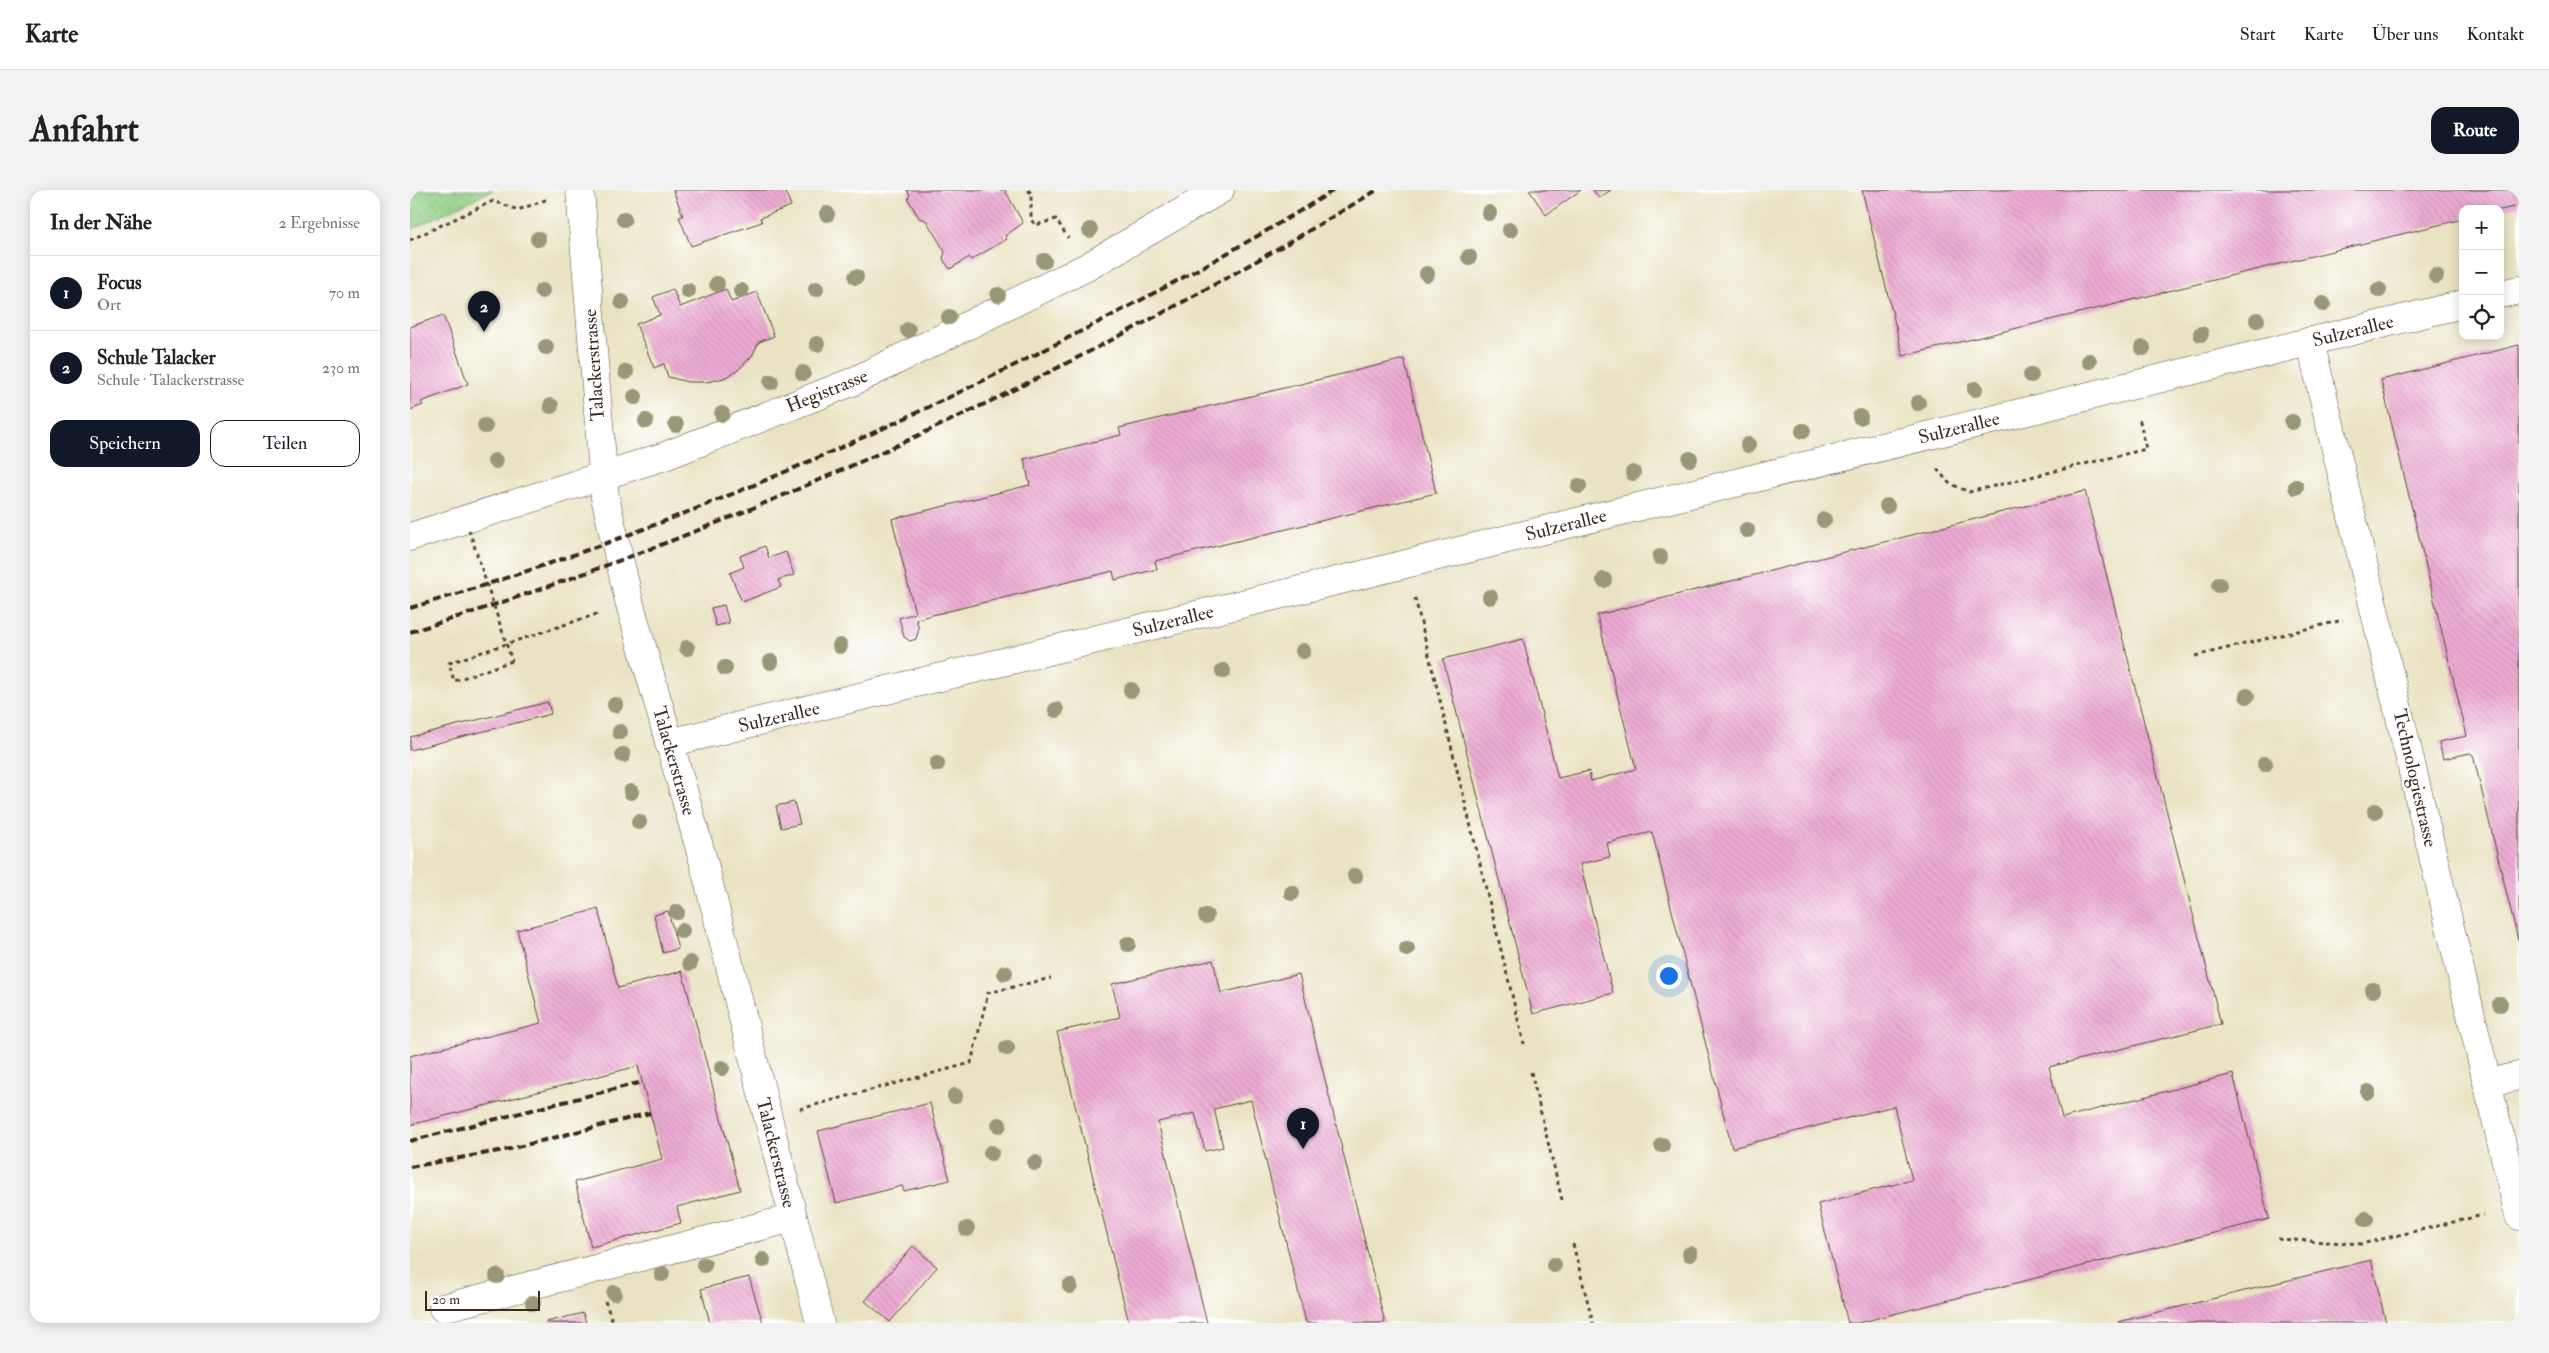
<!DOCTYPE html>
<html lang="de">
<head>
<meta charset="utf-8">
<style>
	body { margin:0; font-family:"IM FELL Double Pica",serif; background:#f2f2f2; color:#222 }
	.controls { position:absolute; right:15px; top:15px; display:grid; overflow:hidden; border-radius:10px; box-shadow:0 2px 12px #0003 }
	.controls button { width:45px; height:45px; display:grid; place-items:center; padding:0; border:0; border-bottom:1px solid #e0e0e0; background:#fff; color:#222; font:25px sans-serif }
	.scale { position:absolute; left:15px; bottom:12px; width:115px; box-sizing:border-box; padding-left:5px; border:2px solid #3b2a1e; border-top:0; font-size:14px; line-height:18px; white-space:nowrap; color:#3b2a1e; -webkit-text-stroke:4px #fff; paint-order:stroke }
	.you { position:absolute; left:1258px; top:785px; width:18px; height:18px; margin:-12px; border:4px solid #fff; border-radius:50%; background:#1a73e8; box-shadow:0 0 0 8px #1a73e833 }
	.badge { display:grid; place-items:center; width:32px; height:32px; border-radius:50%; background:#111827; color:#fff; font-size:16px; font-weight:700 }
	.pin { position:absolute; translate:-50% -41px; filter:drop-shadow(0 1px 2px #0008) }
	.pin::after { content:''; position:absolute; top:26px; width:18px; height:15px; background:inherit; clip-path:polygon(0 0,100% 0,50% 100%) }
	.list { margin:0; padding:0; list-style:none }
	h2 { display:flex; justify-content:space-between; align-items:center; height:65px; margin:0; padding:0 20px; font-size:21px }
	h2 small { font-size:16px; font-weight:400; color:#767676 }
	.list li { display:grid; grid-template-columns:32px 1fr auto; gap:15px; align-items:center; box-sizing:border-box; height:75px; padding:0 20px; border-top:1px solid #e0e0e0 }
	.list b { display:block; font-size:19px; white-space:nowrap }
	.list p { margin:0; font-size:16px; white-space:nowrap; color:#767676 }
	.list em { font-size:16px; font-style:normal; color:#767676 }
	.actions { display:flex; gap:10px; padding:15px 20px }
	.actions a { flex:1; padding:11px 0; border:1px solid #111827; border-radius:15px; text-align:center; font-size:18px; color:#111827 }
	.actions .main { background:#111827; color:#fff }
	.icon { flex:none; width:28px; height:28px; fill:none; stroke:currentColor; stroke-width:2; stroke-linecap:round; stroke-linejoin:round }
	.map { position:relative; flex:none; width:2109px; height:1133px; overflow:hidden; border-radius:15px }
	header { display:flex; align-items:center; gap:30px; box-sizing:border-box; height:70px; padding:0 25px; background:#fff; border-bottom:1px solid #e0e0e0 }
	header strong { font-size:24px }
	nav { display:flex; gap:28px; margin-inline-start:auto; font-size:18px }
	.intro { display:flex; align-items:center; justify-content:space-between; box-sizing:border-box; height:120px; padding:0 30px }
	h1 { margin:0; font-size:35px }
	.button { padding:12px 22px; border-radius:15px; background:#111827; color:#fff; font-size:18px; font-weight:700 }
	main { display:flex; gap:30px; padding:0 30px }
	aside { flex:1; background:#fff; border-radius:15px; box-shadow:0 2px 12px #0003 }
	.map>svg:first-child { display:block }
</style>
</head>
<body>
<header>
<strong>Karte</strong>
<nav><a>Start</a><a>Karte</a><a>Über uns</a><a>Kontakt</a></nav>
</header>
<div class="intro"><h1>Anfahrt</h1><a class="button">Route</a></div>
<main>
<aside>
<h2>In der Nähe<small>2 Ergebnisse</small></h2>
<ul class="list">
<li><span class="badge">1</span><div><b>Focus</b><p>Ort</p></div><em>70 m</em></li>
<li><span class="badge">2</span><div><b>Schule Talacker</b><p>Schule · Talackerstrasse</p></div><em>230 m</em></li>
</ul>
<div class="actions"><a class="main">Speichern</a><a>Teilen</a></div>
</aside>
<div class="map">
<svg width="2109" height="1133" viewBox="0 0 2109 1133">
	<defs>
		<pattern id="grass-dots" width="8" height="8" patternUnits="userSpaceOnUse" patternTransform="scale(1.25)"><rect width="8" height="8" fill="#8fcd83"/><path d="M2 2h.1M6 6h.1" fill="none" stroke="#7cb071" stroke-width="1.8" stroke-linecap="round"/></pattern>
		<pattern id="building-back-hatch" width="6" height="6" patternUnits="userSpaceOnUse" patternTransform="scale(1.25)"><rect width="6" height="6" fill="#ecaad2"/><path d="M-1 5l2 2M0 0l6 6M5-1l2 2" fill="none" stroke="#cb92b4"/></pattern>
	</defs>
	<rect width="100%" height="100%" fill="#fff"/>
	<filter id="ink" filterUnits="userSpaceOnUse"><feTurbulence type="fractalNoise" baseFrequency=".02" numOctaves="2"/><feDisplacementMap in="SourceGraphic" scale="10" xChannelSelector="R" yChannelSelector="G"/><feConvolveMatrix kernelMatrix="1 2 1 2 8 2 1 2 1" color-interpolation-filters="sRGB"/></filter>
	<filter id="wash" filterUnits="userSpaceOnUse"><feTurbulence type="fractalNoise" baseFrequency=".0096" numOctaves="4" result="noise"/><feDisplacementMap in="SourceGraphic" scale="20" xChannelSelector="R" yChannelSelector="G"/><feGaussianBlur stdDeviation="1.12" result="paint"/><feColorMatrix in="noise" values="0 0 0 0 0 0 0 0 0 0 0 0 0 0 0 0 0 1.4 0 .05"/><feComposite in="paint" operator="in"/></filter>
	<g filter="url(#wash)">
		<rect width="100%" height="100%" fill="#eae3c3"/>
		<path fill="url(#grass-dots)" stroke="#657c50" d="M0 0H83L0 40Z"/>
		<g id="blocks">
			<path fill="url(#building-back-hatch)" d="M263 0H375L381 16 350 28 352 32 281 56 269 27 273 26Z
				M497 0H595L613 33 595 46 597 49 561 70 559 67 540 79 533 69 535 62 516 30 509 28 498 9 500 5Z
				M1119 0H1171L1136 25Z
				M1183 0H1201L1189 8Z
				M1452 0H2109V16L2090 20 2053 19V29L1493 166Z
				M263 99 270 117 316 99 321 112 347 102 364 146 349 152 342 166 327 181 314 188 297 192H278L258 187 254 174 244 178 226 134 250 125 243 107Z
				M33 125 58 194 11 212 13 215 0 220V137Z
				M2109 155V750H2108L2063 565 2060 563 2033 569 2029 552 2057 546 1971 190Z
				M994 169 1026 303 745 371 747 379 705 390 703 381 506 429 509 439 506 449 500 451 494 447 489 428 505 423 482 329 620 295 614 269 711 245 709 238Z
				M1675 301 1811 834 1639 877 1652 928 1823 884 1859 1029 1448 1133H1438L1408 1014 1502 990 1484 916 1322 958 1242 642 1197 653 1200 667 1170 674 1203 803 1123 824 1033 469 1113 449 1148 588 1179 581 1181 591 1226 579 1187 425Z
				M355 356 359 368 376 362 384 385 368 390 371 397 332 412 320 383 334 377 330 366Z
				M314 415 319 433 306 436 301 418Z
				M138 512 141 524 0 560V547Z
				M384 612 390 634 371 638 366 616Z
				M188 719 208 798 272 781 330 1000 267 1017 271 1033 181 1057 165 992 252 969 228 876 0 935V866L131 833 107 740Z
				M258 721 268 759 253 763 244 725Z
				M803 770 811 803 889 784 975 1133H896L841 910 804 919 813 957 795 961 785 923 748 932 797 1133H719L647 842 710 827 702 794Z
				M520 913 540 990 494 1001 492 996 426 1013 408 941Z
				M503 1056 527 1077 480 1132 455 1111Z
				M1961 1070 1976 1133H1709L1708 1132Z
				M339 1087 353 1133H300L291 1099Z
				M173 1123 176 1133H136V1132Z"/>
		</g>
	</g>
	<g filter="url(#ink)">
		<use href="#blocks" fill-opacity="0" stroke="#554637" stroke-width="1"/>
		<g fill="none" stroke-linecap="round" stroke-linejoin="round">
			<defs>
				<path id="minor" d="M170 0 195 307 219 411 293 670 410 1133
					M1900 151 2109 1026
					M0 347 255 266 442 192 677 77 810 0
					M259 553 943 387
					M2077 893 2109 886
					M33 1118 383 1028"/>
				<path id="major" d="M2090 104 2109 100
					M943 387 2053 114"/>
			</defs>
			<use href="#minor" stroke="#554637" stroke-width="29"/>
			<use href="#major" stroke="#554637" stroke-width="29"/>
			<path stroke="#554637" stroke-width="3" stroke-dasharray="4 4" stroke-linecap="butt" d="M618 0 621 3V30L626 35 646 29 658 48
				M0 50 83 11 108 20 138 9
				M1527 279 1539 293 1559 302 1736 259 1729 227
				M1005 408 1114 854
				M1785 466 1933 430
				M102 471 44 491 39 473 187 424
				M1121 882 1152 1010
				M390 919 561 873 578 803 641 788
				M1868 1049 1951 1054 2073 1025
				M1163 1054 1183 1133
				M195 1111 203 1133"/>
			<use href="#minor" stroke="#fff" stroke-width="28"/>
			<use href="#major" stroke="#fff" stroke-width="28"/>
			<path stroke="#3b2a1e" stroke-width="4" stroke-dasharray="8 4" stroke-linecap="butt" d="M0 418C225 352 444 258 652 151 744 104 836 55 924 0
				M0 442C339 337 664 184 967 0
				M0 951 232 892
				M0 977 100 959 240 923"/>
			<path stroke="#554637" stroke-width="3" stroke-dasharray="4 4" stroke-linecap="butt" d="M59 340 102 471"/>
		</g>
		<g fill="#989879">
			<circle cx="1079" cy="23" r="8"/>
			<circle cx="417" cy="24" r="8"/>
			<circle cx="214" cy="29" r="8"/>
			<circle cx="680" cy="40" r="8"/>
			<circle cx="1100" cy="40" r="8"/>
			<circle cx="128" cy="49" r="8"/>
			<circle cx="1059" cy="67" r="8"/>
			<circle cx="634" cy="71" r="8"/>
			<circle cx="1017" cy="84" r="8"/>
			<circle cx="2026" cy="86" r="8"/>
			<circle cx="446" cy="87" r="8"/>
			<circle cx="307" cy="94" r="8"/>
			<circle cx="406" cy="99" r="8"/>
			<circle cx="1969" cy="100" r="8"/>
			<circle cx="132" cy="101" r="8"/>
			<circle cx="278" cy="101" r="8"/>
			<circle cx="331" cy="101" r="8"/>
			<circle cx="588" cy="105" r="8"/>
			<circle cx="212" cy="112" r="8"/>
			<circle cx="1913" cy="114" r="8"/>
			<circle cx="539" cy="127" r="8"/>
			<circle cx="1847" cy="130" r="8"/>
			<circle cx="498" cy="140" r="8"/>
			<circle cx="1791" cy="144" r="8"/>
			<circle cx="407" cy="154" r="8"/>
			<circle cx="136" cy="157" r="8"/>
			<circle cx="1733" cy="158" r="8"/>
			<circle cx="1679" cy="171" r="8"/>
			<circle cx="216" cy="182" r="8"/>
			<circle cx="393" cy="183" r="8"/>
			<circle cx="1621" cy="185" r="8"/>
			<circle cx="361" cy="192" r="8"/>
			<circle cx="1565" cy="199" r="8"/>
			<circle cx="225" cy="207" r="8"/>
			<circle cx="1508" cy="213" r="8"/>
			<circle cx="141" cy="216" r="8"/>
			<circle cx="312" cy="224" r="8"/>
			<circle cx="1450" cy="227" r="8"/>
			<circle cx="236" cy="231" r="8"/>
			<circle cx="1882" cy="232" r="8"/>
			<circle cx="266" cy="235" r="8"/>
			<circle cx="75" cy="236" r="8"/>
			<circle cx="1393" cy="241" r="8"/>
			<circle cx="1338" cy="255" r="8"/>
			<circle cx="1280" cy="269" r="8"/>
			<circle cx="85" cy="271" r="8"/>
			<circle cx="1223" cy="283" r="8"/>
			<circle cx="1169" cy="296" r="8"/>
			<circle cx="1886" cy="297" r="8"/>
			<circle cx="1477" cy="316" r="8"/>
			<circle cx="1414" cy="330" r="8"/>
			<circle cx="1337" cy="340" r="8"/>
			<circle cx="1250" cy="367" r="8"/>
			<circle cx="1194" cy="390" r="8"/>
			<circle cx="1809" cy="395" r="8"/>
			<circle cx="1080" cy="407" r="8"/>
			<circle cx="430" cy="456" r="8"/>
			<circle cx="277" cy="458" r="8"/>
			<circle cx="893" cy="461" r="8"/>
			<circle cx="361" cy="472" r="8"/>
			<circle cx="315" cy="478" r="8"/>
			<circle cx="813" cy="481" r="8"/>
			<circle cx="721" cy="500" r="8"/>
			<circle cx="1837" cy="506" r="8"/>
			<circle cx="205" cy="515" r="8"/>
			<circle cx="646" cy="520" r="8"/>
			<circle cx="210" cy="542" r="8"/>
			<circle cx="213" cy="565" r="8"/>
			<circle cx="527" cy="574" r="8"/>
			<circle cx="1855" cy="574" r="8"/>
			<circle cx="221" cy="602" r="8"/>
			<circle cx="1965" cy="621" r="8"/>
			<circle cx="229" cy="632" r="8"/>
			<circle cx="945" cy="686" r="8"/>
			<circle cx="882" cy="703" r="8"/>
			<circle cx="267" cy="722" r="8"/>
			<circle cx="796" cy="726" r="8"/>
			<circle cx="272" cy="741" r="8"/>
			<circle cx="718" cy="754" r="8"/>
			<circle cx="997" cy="759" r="8"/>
			<circle cx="280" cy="773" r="8"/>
			<circle cx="595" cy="783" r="8"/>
			<circle cx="1963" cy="800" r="8"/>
			<circle cx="2090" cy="814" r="8"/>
			<circle cx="597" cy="858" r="8"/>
			<circle cx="312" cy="878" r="8"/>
			<circle cx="1958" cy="902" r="8"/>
			<circle cx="545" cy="906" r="8"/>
			<circle cx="589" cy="935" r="8"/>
			<circle cx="1252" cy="955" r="8"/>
			<circle cx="581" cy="963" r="8"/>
			<circle cx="625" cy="973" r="8"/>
			<circle cx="1956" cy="1029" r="8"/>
			<circle cx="557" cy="1039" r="8"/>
			<circle cx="1280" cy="1064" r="8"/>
			<circle cx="353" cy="1070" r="8"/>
			<circle cx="294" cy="1075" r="8"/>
			<circle cx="1144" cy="1075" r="8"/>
			<circle cx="252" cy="1084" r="8"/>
			<circle cx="87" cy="1086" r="8"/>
			<circle cx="660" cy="1096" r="8"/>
			<circle cx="204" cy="1103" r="8"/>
			<circle cx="123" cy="1113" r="8"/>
		</g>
	</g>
	<g text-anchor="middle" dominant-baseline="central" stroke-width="4.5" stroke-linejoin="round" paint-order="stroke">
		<g font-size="19" fill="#3b2a1e" stroke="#fff">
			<text transform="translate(1943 141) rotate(-14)">Sulzerallee</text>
			<text transform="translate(184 175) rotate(-94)">Talackerstrasse</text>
			<text transform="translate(417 201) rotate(-22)">Hegistrasse</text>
			<text transform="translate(1549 238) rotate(-14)">Sulzerallee</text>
			<text transform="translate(1156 335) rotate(-14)">Sulzerallee</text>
			<text transform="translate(763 431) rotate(-14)">Sulzerallee</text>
			<text transform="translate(369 527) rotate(-13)">Sulzerallee</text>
			<text transform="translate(264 571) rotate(74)">Talackerstrasse</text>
			<text transform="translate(2005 588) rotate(77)">Technologiestrasse</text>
			<text transform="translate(366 963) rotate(76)">Talackerstrasse</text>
		</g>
	</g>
</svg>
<div class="controls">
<button>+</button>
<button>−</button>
<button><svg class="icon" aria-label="locate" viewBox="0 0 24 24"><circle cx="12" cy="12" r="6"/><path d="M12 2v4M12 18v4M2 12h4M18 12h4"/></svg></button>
</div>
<div class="scale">20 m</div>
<div class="you"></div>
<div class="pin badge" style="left:893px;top:959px">1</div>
<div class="pin badge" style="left:74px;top:142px">2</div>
</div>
</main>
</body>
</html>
